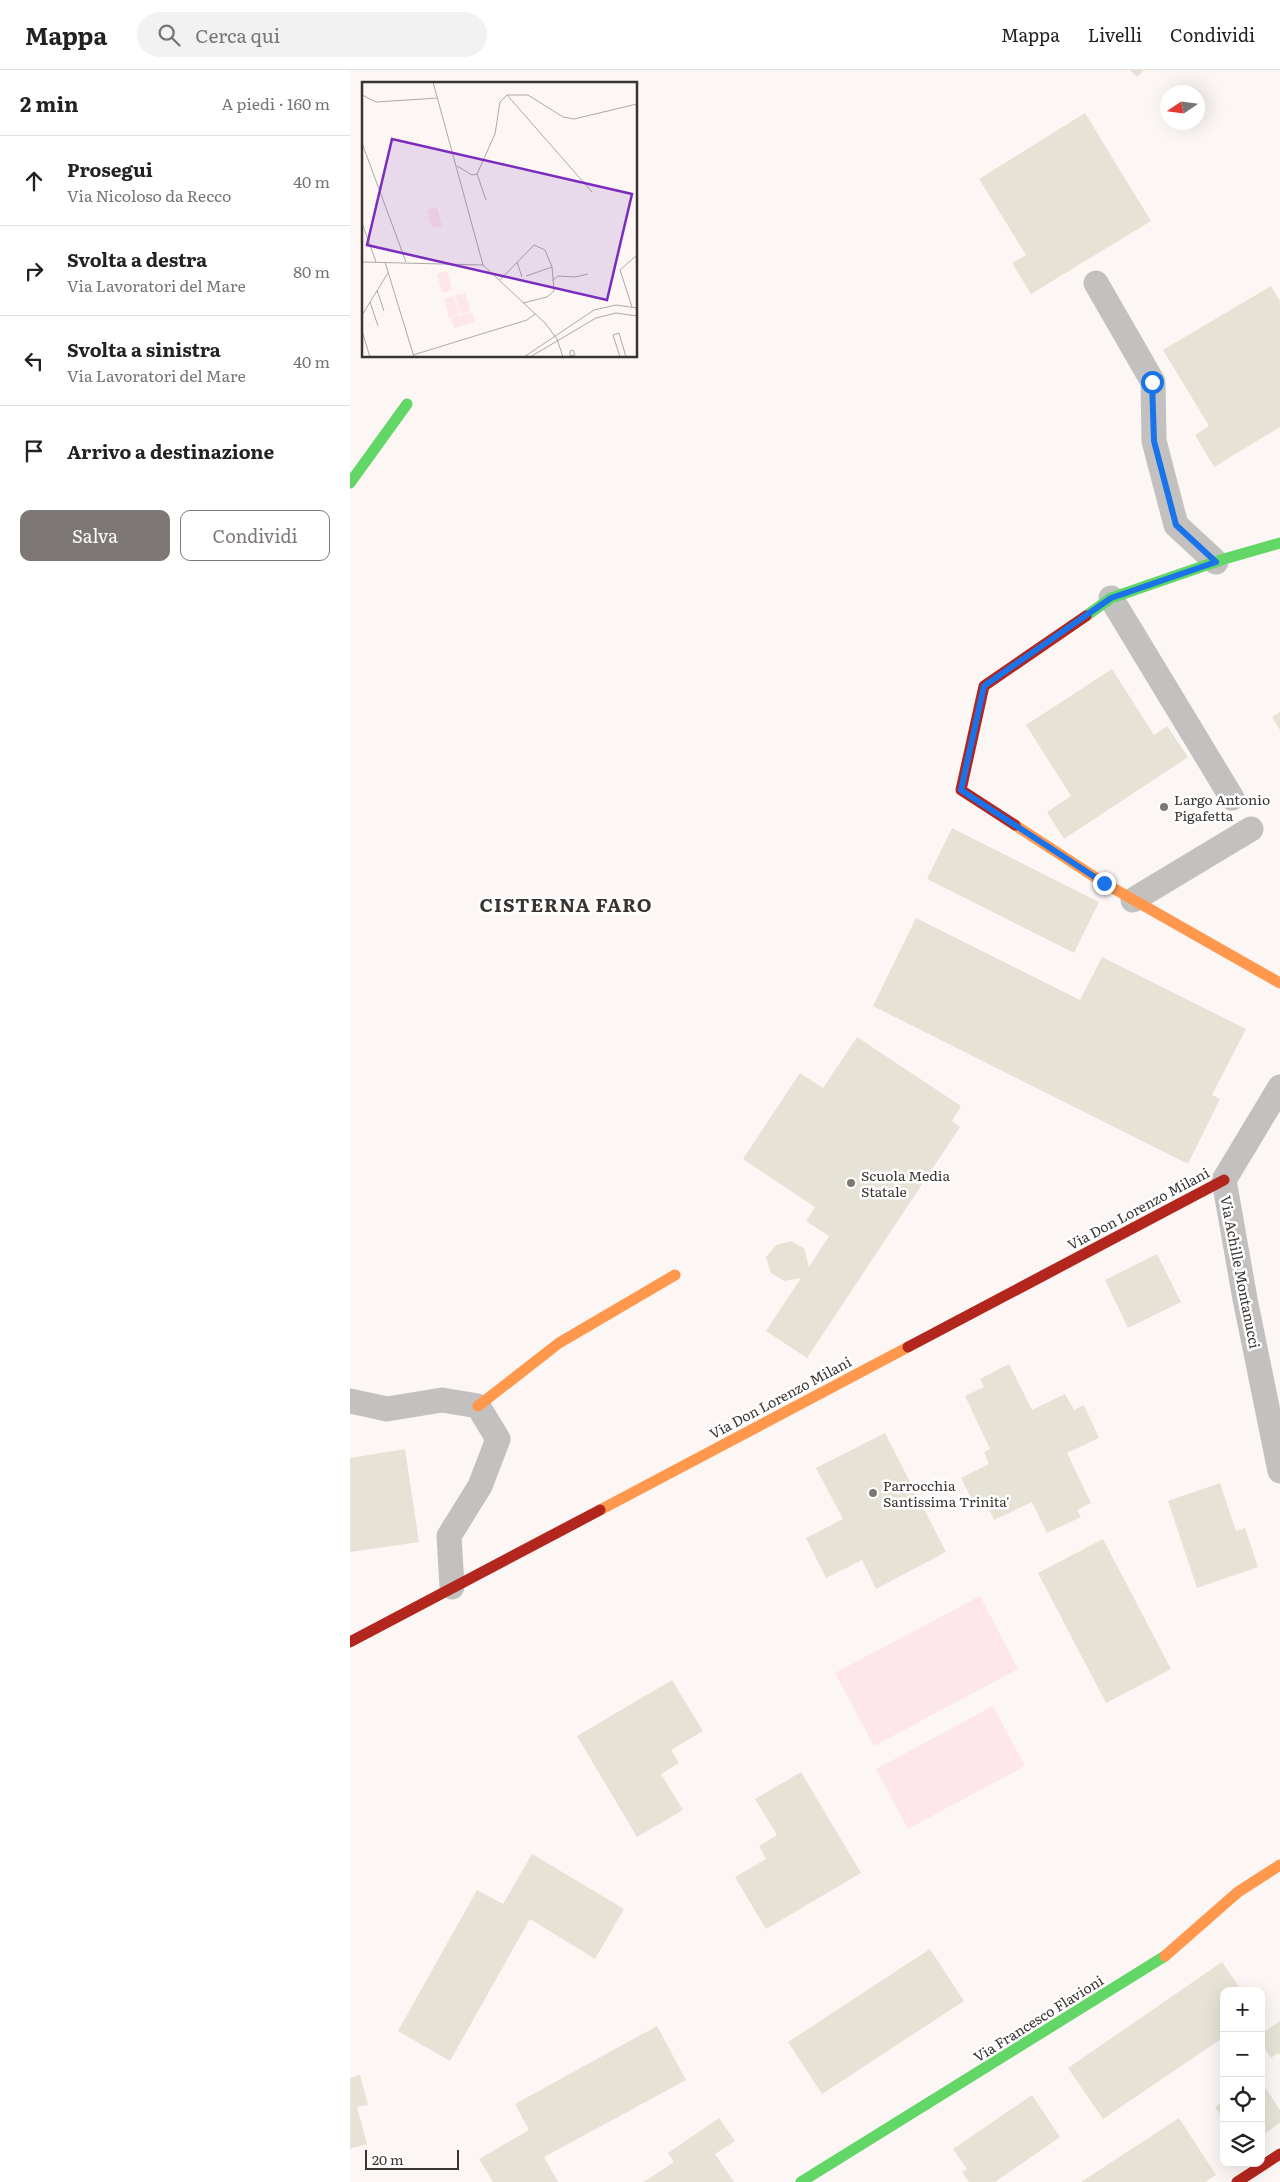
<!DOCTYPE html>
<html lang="it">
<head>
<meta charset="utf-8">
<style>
	body { margin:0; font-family:Literata,serif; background:#f2f2f2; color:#222 }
	.controls { position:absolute; right:15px; bottom:15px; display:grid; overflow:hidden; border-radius:10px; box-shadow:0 5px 20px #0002 }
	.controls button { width:45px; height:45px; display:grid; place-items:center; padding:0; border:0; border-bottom:1px solid #e0e0e0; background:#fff; color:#222; font:25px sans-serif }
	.compass { position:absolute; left:810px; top:15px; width:45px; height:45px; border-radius:50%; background:#fff; box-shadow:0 5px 20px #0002; rotate:257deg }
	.scale { position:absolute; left:15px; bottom:12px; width:94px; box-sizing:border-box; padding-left:5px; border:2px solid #383431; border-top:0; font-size:14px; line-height:18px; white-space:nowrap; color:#383431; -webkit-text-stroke:4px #fff; paint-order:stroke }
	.stop { position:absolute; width:15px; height:15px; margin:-11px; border:4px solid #1a73e8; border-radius:50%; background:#fff }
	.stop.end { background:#1a73e8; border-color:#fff; box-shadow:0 1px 5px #0008 }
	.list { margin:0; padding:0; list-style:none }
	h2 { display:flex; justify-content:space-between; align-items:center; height:65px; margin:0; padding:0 20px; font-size:21px }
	h2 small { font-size:16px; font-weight:400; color:#767676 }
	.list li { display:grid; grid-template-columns:32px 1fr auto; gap:15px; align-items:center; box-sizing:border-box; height:90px; padding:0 20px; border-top:1px solid #e0e0e0 }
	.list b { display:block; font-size:19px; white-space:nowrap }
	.list p { margin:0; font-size:16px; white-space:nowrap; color:#767676 }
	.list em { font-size:16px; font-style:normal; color:#767676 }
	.actions { display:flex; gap:10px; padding:15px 20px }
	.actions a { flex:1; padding:11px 0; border:1px solid #7d7875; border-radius:10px; text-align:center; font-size:18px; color:#7d7875 }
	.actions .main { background:#7d7875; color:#fff }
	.icon { flex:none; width:28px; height:28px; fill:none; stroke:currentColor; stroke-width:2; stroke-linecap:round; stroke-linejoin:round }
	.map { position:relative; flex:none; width:930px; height:2112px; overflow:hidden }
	header { display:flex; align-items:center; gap:30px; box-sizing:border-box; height:70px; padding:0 25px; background:#fff; border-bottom:1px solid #e0e0e0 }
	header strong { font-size:24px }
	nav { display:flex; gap:28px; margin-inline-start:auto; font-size:18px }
	.search { width:350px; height:45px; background:#f2f2f2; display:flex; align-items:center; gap:12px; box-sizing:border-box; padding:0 18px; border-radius:28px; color:#767676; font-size:19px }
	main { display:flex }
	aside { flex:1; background:#fff }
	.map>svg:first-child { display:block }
</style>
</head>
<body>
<header>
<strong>Mappa</strong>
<div class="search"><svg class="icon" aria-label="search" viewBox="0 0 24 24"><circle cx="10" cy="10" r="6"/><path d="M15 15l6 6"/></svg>Cerca qui</div>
<nav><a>Mappa</a><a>Livelli</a><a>Condividi</a></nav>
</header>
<main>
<aside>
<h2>2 min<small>A piedi · 160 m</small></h2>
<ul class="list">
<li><svg class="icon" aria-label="ahead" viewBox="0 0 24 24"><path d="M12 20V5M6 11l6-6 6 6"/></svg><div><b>Prosegui</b><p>Via Nicoloso da Recco</p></div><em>40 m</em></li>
<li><svg class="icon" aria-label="right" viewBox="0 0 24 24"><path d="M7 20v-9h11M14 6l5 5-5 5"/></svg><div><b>Svolta a destra</b><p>Via Lavoratori del Mare</p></div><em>80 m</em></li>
<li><svg class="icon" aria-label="left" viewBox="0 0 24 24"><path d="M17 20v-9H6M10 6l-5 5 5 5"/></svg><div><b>Svolta a sinistra</b><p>Via Lavoratori del Mare</p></div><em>40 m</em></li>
<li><svg class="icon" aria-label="arrive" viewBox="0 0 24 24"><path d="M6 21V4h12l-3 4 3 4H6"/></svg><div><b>Arrivo a destinazione</b></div></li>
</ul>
<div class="actions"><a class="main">Salva</a><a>Condividi</a></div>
</aside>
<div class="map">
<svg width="930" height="2112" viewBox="0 0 930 2112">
	<rect width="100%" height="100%" fill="#fcf7f4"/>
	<path fill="#fde7ea" d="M630 1526 668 1599 524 1676 485 1603Z
		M643 1636 675 1696 558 1759 526 1699Z"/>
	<path fill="#e7e2d6" d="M780 0H794L787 7Z
		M735 43 801 151 681 224 662 193 676 185 629 109Z
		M921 216 930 231V357L864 397 845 365 859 356 813 280Z
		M762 599 804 665 817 656 838 687 714 769 697 742 721 726 676 655Z
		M930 642V660L922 647Z
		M602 758 749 832 724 883 577 809Z
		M566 848 730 930 752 887 896 959 862 1025 870 1029 838 1094 523 936Z
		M507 967 611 1036 602 1051 610 1057 457 1288 416 1261 451 1208 434 1211 421 1203 416 1187 426 1175 441 1171 454 1178 459 1197 479 1166 456 1151 465 1137 393 1089 450 1003 473 1018Z
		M807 1184 831 1232 778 1258 755 1210Z
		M659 1294 682 1340 715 1324 724 1340 734 1335 749 1368 717 1383 741 1433 727 1440 731 1447 697 1463 682 1432 644 1450 636 1433 626 1438 611 1408 639 1394 634 1382 640 1379 615 1326 634 1317 630 1309Z
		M535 1363 596 1482 526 1519 512 1490 476 1508 456 1468 493 1449 466 1398Z
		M55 1379 69 1472 0 1482V1388Z
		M870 1413 886 1461 895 1458 908 1497 847 1518 818 1431Z
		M753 1469 821 1599 756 1633 688 1503Z
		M322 1610 353 1661 321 1680 329 1693 311 1704 333 1740 287 1767 227 1666Z
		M451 1702 511 1803 416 1859 385 1807 416 1789 409 1776 427 1765 405 1729Z
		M182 1784 274 1839 245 1889 180 1849 100 1991 48 1961 127 1820 153 1834Z
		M580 1879 614 1931 472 2024 438 1972Z
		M872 1892 892 1921H874V1967L753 2049 718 1998Z
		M930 1951V1985L928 1983 921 1988 911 1973V1964Z
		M307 1956 336 2010 194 2087 208 2112H143L129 2089 179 2060 165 2034Z
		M10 2005 18 2035 7 2037 17 2074 0 2079V2008Z
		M913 2014 930 2040V2053L911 2066V2015Z
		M682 2025 710 2067 645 2112H619L612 2102 617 2099 603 2079Z
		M874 2031V2050L865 2037Z
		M369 2048 385 2071 365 2084 384 2112H294L324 2092 318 2083Z
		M829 2048 866 2105 855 2112H731Z"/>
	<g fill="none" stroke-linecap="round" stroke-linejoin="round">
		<path stroke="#c3c1bf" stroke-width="25" d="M746 213 803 312 804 371 826 455 866 492
			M761 528 882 728
			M783 830 901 759
			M930 1017 874 1110 895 1229 930 1401
			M0 1331 37 1339 92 1330 128 1336 148 1369 130 1416 99 1466 102 1517"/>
		<path stroke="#63d668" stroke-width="11" d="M0 413 57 334
			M736 546 761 528 874 489 930 473
			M451 2112 815 1886"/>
		<path stroke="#ff974d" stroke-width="11" d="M665 755 754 813 930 913
			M128 1336 209 1273 325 1205
			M250 1440 558 1277
			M815 1886 888 1822 930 1795"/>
		<path stroke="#b3261e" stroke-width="11" d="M665 755 611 720 634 616 736 546
			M558 1277 874 1110
			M0 1572 250 1440
			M887 2112 930 2084"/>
	</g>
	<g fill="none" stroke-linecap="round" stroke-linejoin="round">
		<path stroke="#1a73e8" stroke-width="6" d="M754 813 611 720 634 616 761 528 866 492 826 455 804 371 802 312"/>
	</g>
	<g fill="#7d7875" stroke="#fff" stroke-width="2">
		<circle cx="814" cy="737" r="5"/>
		<circle cx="501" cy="1113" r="5"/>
		<circle cx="523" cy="1423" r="5"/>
	</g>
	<g text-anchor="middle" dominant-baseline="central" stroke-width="5" stroke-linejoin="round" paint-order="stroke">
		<g font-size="14" fill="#383431" stroke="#fff" text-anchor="start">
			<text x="824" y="729">Largo Antonio<tspan x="824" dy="16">Pigafetta</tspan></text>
			<text x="511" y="1105">Scuola Media<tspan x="511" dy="16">Statale</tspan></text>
			<text x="533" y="1415">Parrocchia<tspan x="533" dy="16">Santissima Trinita'</tspan></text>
		</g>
		<g font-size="14" fill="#383431" stroke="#fff">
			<text transform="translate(788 1138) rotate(-28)">Via Don Lorenzo Milani</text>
			<text transform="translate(891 1202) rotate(79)">Via Achille Montanucci</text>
			<text transform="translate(430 1327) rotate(-28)">Via Don Lorenzo Milani</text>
			<text transform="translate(688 1948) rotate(-32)">Via Francesco Flavioni</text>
		</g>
		<g font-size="19" font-weight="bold" letter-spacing="1" fill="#383431" stroke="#fff">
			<text x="216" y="834">CISTERNA FARO</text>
		</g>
	</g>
	<g transform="translate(12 12)">
		<rect width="275" height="275" fill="#fcf7f4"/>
		<path d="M75 125 80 144 70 146 65 128ZM85 189 90 208 80 211 75 192ZM103 211 109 229 98 232 93 213ZM92 214 97 233 87 236 82 217ZM110 230 113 240 92 246 89 236Z" fill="#fde7ea"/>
		<path fill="none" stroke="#aea9a6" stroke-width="1" d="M71 0 121 183M0 13 14 20 76 16M145 13 230 110M0 61 44 180M95 84 110 93 115 92 133 52 138 20 145 13H166L201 35 212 37 275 22M115 92 124 118M0 141 14 180M0 180 121 183 183 241 195 257 201 275M23 180 52 275M155 180 160 195M164 194 190 185M191 198 196 194 213 195 226 192M137 199 172 163 183 168 190 185 192 209 185 215 161 221M15 208 22 229M8 220 16 244M270 225 258 188 275 173M0 233 26 191M0 249 8 275M51 273 165 238 173 232M208 274 213 273 211 268 208 269V274L209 275M162 275 232 228 254 223 275 226M168 275 234 236 254 231 275 234M258 275 251 253 257 251 264 275"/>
		<path fill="#7b2cbf" fill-opacity="0.15" stroke="#7b2cbf" stroke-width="2.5" d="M30 57 270 112 245 218 5 163Z"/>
		<rect width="275" height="275" fill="none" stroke="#383431" stroke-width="2.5"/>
	</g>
</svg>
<div class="controls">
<button>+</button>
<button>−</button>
<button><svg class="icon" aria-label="locate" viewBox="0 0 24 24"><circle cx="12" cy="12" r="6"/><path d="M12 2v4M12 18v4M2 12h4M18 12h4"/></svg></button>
<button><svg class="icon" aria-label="layers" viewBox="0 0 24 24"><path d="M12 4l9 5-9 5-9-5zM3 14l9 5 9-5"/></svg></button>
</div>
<svg class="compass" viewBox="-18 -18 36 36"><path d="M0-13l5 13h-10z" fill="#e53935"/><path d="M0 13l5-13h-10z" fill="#767676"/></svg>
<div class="scale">20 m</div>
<div class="stop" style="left:802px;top:312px"></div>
<div class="stop end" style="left:754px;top:813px"></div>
</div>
</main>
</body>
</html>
